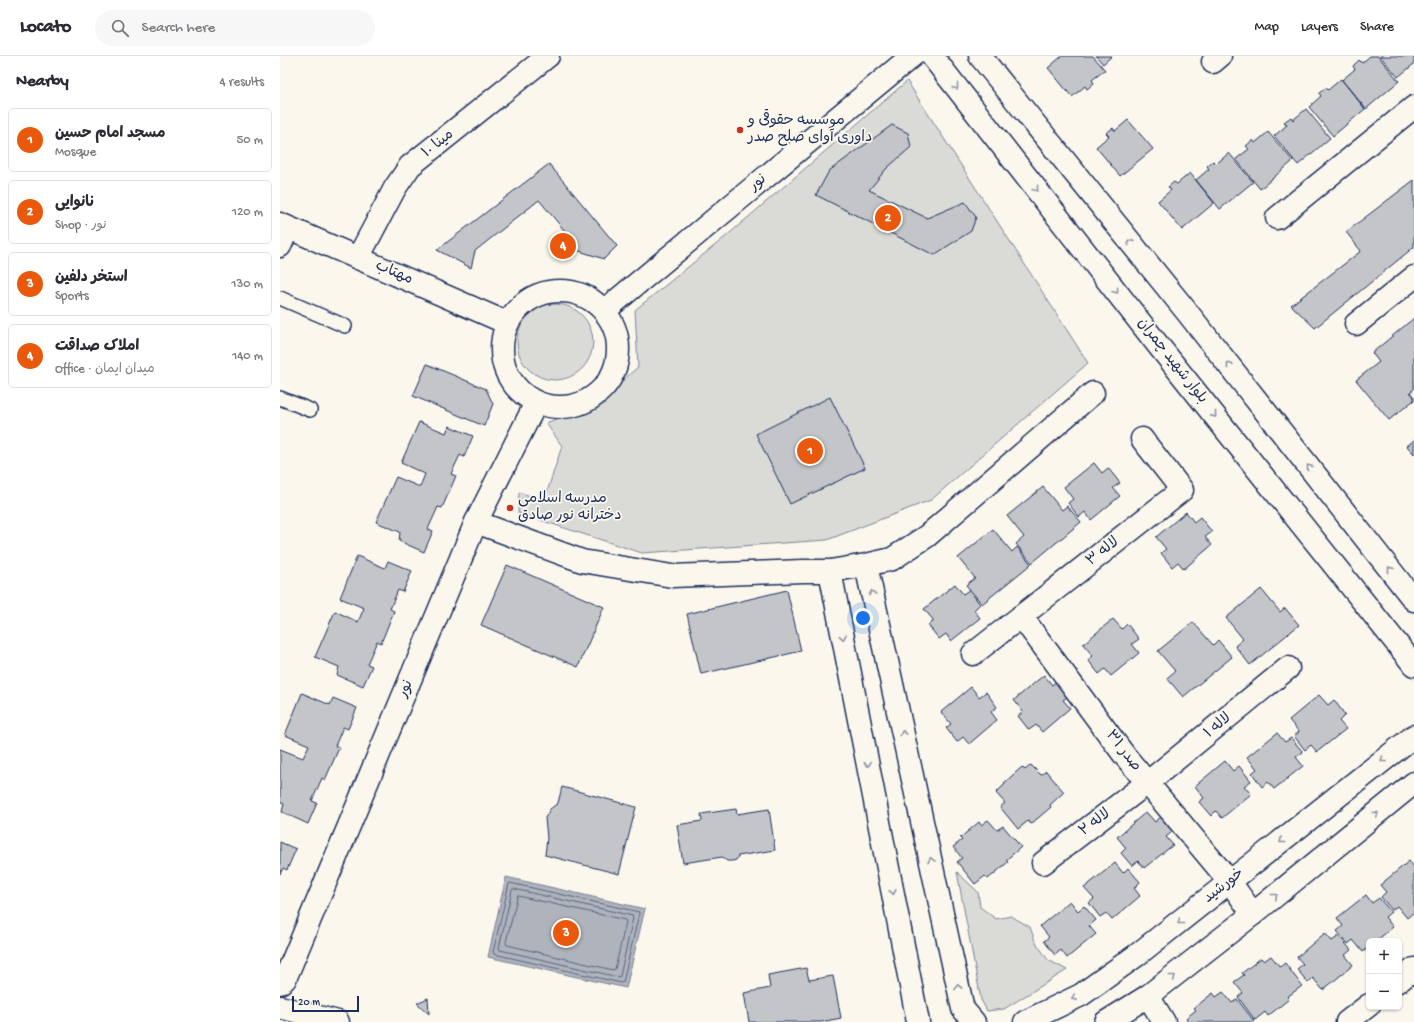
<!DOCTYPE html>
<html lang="en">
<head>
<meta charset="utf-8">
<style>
	body { margin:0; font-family:"Gochi Hand","Playpen Sans Arabic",sans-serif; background:#f7f7f7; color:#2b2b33 }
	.controls { position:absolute; right:12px; bottom:12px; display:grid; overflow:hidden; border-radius:6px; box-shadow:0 1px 3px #0004 }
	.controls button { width:36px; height:36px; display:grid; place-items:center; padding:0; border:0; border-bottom:1px solid #e1e1e2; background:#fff; color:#2b2b33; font:20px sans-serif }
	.scale { position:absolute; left:12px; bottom:10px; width:67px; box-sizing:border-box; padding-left:4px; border:2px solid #1b2f5e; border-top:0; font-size:11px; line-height:14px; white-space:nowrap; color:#1b2f5e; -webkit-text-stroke:3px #fbf7ec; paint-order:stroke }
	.you { position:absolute; left:583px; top:562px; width:14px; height:14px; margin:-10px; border:3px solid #fff; border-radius:50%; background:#1a73e8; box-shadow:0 0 0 6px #1a73e833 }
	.badge { display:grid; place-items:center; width:26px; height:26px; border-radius:50%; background:#ea580c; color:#fff; font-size:13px; font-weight:700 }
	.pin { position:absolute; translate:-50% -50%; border:2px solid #fff; box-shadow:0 1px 4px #0006 }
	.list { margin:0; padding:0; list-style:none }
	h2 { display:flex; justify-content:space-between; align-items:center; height:52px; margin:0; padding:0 16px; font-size:17px }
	h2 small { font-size:13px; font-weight:400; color:#7c7c81 }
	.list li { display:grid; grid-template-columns:26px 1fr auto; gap:12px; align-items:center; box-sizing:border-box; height:64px; margin:0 8px 8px; padding:0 8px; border:1px solid #e1e1e2; border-radius:6px }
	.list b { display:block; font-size:15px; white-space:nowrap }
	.list p { margin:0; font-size:13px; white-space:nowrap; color:#7c7c81 }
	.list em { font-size:13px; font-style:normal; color:#7c7c81 }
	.icon { flex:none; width:22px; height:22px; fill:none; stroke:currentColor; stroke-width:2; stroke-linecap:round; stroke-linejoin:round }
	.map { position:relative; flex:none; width:1134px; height:966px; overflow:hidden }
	header { display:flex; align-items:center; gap:24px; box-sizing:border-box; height:56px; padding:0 20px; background:#fff; border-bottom:1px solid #e1e1e2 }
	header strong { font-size:19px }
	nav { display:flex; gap:22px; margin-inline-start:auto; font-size:14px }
	.search { width:280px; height:36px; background:#f7f7f7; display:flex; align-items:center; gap:10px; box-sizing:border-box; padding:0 14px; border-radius:22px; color:#7c7c81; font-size:15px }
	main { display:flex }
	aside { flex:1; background:#fff }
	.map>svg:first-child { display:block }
</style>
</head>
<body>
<header>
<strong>Locato</strong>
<div class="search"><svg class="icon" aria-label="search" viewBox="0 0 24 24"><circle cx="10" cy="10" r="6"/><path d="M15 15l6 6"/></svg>Search here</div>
<nav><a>Map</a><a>Layers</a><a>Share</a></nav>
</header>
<main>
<aside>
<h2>Nearby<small>4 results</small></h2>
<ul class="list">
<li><span class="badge">1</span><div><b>مسجد امام‌ حسین</b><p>Mosque</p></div><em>50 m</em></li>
<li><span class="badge">2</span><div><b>نانوایی</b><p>Shop · نور</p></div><em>120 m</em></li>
<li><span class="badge">3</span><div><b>استخر دلفین</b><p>Sports</p></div><em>130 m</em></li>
<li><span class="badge">4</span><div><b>املاک صداقت</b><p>Office · میدان ایمان</p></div><em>140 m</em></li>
</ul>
</aside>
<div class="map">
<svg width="1134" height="966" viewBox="0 0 1134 966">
	<rect width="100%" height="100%" fill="#fbf7ec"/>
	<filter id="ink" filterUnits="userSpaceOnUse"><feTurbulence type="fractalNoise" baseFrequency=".025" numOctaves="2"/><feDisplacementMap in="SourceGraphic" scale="8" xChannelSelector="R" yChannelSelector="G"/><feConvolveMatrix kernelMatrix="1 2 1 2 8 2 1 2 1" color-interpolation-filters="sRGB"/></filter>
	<g filter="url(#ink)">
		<path fill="#dadad7" stroke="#7a849a" d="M627 25 808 307 651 444 547 484 362 497 238 457 239 436 264 445 282 390 266 367 315 348 358 311 355 254 444 182Z
			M237 286a38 38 0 1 1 76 0a38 38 0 1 1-76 0Z
			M677 816 698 836 700 851 716 863 731 860 750 871 755 885 768 904 787 914 724 953 707 955 701 944Z"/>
		<path fill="#afb3bb" stroke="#747e96" d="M226 821 365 853 346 932 208 901Z"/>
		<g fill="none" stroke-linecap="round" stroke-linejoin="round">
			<path stroke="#566483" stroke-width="1" d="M230 827 359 856V858L343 926 341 927 214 898 213 896 229 828Z
				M234 833 353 860V862L340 920 338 921 220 894 219 892 232 834Z
				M238 840 345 864 346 866 335 913 333 914 227 889 226 887Z"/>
		</g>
		<path fill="#c3c5c9" stroke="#1b2f5e" d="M782 0H813L825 14 812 24 814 27 807 33 805 30 792 41 768 12Z
			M816 0H832L823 8Z
			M1090 0H1098L1119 25 1086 53 1062 24 1075 13 1073 10 1079 4 1082 7Z
			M1100 0H1134V8L1118 21Z
			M1061 23 1085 53 1053 80 1029 51 1041 40 1039 37 1046 32 1048 34Z
			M1026 53 1050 82 1018 109 994 80 1007 69 1004 66 1011 61 1013 64Z
			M848 64 873 93 840 120 816 91 829 80 826 77 833 72 835 75Z
			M612 69 628 77 631 91 606 113 589 134 647 162 685 146 696 161 691 175 654 199 536 139 549 115Z
			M988 76 1013 105 980 133 956 103 969 93 966 90 973 84 975 87Z
			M949 97 973 126 940 153 916 124 929 113 927 110 933 105 936 108Z
			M269 108 337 190 324 203 287 191 289 180 259 144 195 195 191 212 157 194Z
			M910 117 934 147 902 174 878 145 891 134 888 131 894 126 897 128Z
			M1134 124V191L1035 272 1011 249 1081 195 1066 176Z
			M1134 262V333L1130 336 1134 341V344L1109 364 1076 324 1099 306 1092 297Z
			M147 308 206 333 213 348 204 370 133 340Z
			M550 341 585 412 510 448 476 378Z
			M139 366 166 377 169 370 193 380 184 401 180 399 171 418 176 420 162 452 158 451 148 473 153 475 144 496 119 485 120 476 96 466 116 421 140 431 145 418 121 407Z
			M1134 384V398L1127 390Z
			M814 407 822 417 828 412 840 427 833 432 840 440 811 464 805 456 799 461 788 447 793 443 784 431Z
			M763 431 782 454 787 450 801 466 752 507 736 488 744 481 727 460Z
			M906 456 914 466 920 461 932 476 925 481 932 489 904 513 898 506 892 511 881 497 886 493 876 481Z
			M713 473 732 496 737 491 751 508 702 548 686 529 695 522 678 502Z
			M77 500 105 512 108 505 132 515 123 536 118 534 110 553 114 555 101 587 97 585 87 608 92 610 83 630 57 619 59 611 35 601 55 555 78 566 84 552 60 542Z
			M227 509 324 551 298 611 201 569Z
			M675 528 683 538 689 534 700 548 694 554 700 562 671 585 666 578 659 583 648 569 654 565 644 553Z
			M981 533 1000 556 1005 552 1019 569 970 609 955 590 963 583 946 562Z
			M507 534 521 595 421 618 407 558Z
			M833 563 842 573 847 568 859 583 852 588 859 597 831 620 825 613 819 618 808 604 813 600 803 588Z
			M913 566 933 589 938 584 952 601 903 641 887 622 895 615 878 595Z
			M764 619 772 629 778 624 790 639 783 644 790 652 762 676 756 669 749 674 738 660 743 656 734 644Z
			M691 631 699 641 706 636 717 651 711 656 717 664 689 688 683 681 677 686 666 672 671 668 661 656Z
			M22 637 50 649 53 642 77 652 68 673 63 671 55 690 59 692 45 724 42 722 32 745 37 747 28 768 2 756 4 748 0 746V693L23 702 29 689 5 679Z
			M1039 639 1048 649 1054 644 1065 659 1059 665 1066 673 1037 696 1031 689 1025 694 1014 680 1019 676 1009 664Z
			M997 677 1005 686 1011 682 1023 696 1016 701 1023 710 994 733 988 726 982 731 972 717 977 713 967 701Z
			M945 705 953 715 959 710 971 725 964 730 971 738 942 762 936 755 931 760 919 746 924 742 915 730Z
			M751 709 761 719 766 715 784 736 770 749 771 751 751 768 748 765 738 773 720 751 725 747 716 737 725 728 724 727 742 711 745 714Z
			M282 731 356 751 339 818 265 799 267 782 265 762 270 753 278 747Z
			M456 753 457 758 489 753 495 794 458 800 456 804 452 805H447L442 801 403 807 397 769 422 765 421 758Z
			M866 756 875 766 881 761 893 775 886 781 893 789 864 812 858 805 852 810 841 797 846 792 837 781Z
			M708 764 717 774 723 770 741 791 726 804 728 806 708 823 705 820 695 828 677 806 682 802 673 791 682 784 680 782 699 766 701 769Z
			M0 786 16 793 7 814 3 812 0 818Z
			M1129 805 1134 811V856L1127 862 1117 850 1112 854 1101 841 1106 836 1100 829Z
			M835 807 843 817 848 812 860 826 854 832 860 840 832 864 826 857 820 861 809 847 814 843 804 832Z
			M1086 839 1092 847 1099 842 1111 856 1105 861 1113 871 1096 885H1089V891L1083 896 1073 884 1068 888 1057 875 1063 870 1057 862Z
			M790 845 798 855 804 850 816 864 809 870 816 878 787 902 781 894 775 899 764 885 769 881 760 870Z
			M1045 877 1052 885 1059 880 1071 894 1065 899 1073 909 1043 934 1033 922 1028 927 1017 913 1023 908 1017 901Z
			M991 900 1000 911 1005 907 1022 930 1007 941 1009 943 988 960 985 956 975 964 958 941 963 937 954 926 964 919 962 917 981 902 984 905Z
			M526 912 529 924 553 920 561 962 541 966H469L464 937 490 932 488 919Z
			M943 936 952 947 957 943 974 965 973 966H909L906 962 916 954 914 952 933 937 936 941Z
			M148 942 149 958 137 947Z"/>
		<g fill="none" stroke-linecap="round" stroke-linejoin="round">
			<defs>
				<path id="lane" d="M0 242 65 270
					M0 342 30 354"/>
				<path id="street" d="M933 6 940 0
					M997 162 1134 51
					M0 190 8 172
					M78 202 115 132 130 110 268 0
					M1076 268 1134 221
					M196 466 302 505 392 520 523 515H550L586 509 612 503 647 480 813 337
					M586 509 683 953 694 966
					M550 515 638 966
					M741 560 845 700 950 826 973 858
					M693 598 902 434 862 383
					M763 807 867 727 1008 612
					M1119 925 1134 913
					M868 940 884 966
					M1067 966 1089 949"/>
				<path id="secondary" d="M652 0 878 289 1134 609
					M700 0 907 256 1134 544
					M0 168 227 267
					M222 293a58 58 0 1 1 116 0a58 58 0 1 1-116 0Z
					M324 255 632 0
					M0 927 5 923 196 466 256 347
					M0 951 58 966
					M745 966 801 939 857 899 1134 680
					M826 966 868 940 973 858 1134 727"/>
			</defs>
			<use href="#lane" stroke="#1b2f5e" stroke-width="16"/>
			<use href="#street" stroke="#1b2f5e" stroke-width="25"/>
			<use href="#secondary" stroke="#1b2f5e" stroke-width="25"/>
			<use href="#lane" stroke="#fbf7ec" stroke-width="13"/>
			<use href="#street" stroke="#fbf7ec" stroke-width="22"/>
			<use href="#secondary" stroke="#fbf7ec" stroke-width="22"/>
		</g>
		<defs><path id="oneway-chevron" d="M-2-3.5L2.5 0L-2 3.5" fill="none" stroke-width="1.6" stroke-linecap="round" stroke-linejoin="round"/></defs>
		<g stroke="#8b93a5">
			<use href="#oneway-chevron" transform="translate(676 31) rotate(52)"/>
			<use href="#oneway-chevron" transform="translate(756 133) rotate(52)"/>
			<use href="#oneway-chevron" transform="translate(850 186) rotate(-129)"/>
			<use href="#oneway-chevron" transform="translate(836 235) rotate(52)"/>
			<use href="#oneway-chevron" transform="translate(949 309) rotate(-128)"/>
			<use href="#oneway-chevron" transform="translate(934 359) rotate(51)"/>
			<use href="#oneway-chevron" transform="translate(1029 411) rotate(-128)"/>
			<use href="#oneway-chevron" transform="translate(1110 513) rotate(-128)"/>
			<use href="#oneway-chevron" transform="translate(592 537) rotate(-102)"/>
			<use href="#oneway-chevron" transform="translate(563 581) rotate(79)"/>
			<use href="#oneway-chevron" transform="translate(623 677) rotate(-102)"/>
			<use href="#oneway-chevron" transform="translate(1103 704) rotate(142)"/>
			<use href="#oneway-chevron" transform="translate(588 708) rotate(79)"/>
			<use href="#oneway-chevron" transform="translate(1096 758) rotate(-39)"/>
			<use href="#oneway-chevron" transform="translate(1002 785) rotate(142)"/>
			<use href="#oneway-chevron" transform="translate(651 804) rotate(-102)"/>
			<use href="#oneway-chevron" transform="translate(613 836) rotate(79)"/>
			<use href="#oneway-chevron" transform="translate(995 840) rotate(-39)"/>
			<use href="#oneway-chevron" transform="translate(900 866) rotate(142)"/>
			<use href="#oneway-chevron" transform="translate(893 921) rotate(-38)"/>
			<use href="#oneway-chevron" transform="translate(678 931) rotate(-102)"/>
			<use href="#oneway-chevron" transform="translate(794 942) rotate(153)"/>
		</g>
	</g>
	<g fill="#c8321e" stroke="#fbf7ec" stroke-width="1.5">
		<circle cx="460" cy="74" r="4"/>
		<circle cx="230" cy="452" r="4"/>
	</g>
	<g text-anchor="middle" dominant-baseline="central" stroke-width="3.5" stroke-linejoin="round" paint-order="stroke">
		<g font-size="15" fill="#1b2f5e" stroke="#fbf7ec" text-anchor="start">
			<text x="468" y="65">موسسه حقوقی و<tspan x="468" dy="17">داوری آوای صلح صدر</tspan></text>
			<text x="238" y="443">مدرسه اسلامی<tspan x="238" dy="17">دخترانه نور صادق</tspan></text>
		</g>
		<g font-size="15" fill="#1b2f5e" stroke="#fbf7ec">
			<text transform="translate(158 88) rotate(-39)">مینا ۱۰</text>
			<text transform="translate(478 127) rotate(-40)">نور</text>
			<text transform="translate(114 217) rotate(23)">مهتاب</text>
			<text transform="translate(892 305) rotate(52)">بلوار شهید چمران</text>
			<text transform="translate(823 496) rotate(-38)">لاله ۳</text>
			<text transform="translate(126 633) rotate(-67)">نور</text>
			<text transform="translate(938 670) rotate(-40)">لاله ۱</text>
			<text transform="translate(843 695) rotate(52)">صدر ۳۱</text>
			<text transform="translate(815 767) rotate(-37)">لاله ۲</text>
			<text transform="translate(944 830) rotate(-38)">خورشید</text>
		</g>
	</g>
</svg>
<div class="controls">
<button>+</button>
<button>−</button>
</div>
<div class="scale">20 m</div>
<div class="you"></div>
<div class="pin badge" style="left:530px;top:395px">1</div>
<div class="pin badge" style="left:608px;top:162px">2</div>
<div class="pin badge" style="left:286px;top:877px">3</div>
<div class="pin badge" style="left:283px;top:190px">4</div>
</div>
</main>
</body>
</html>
